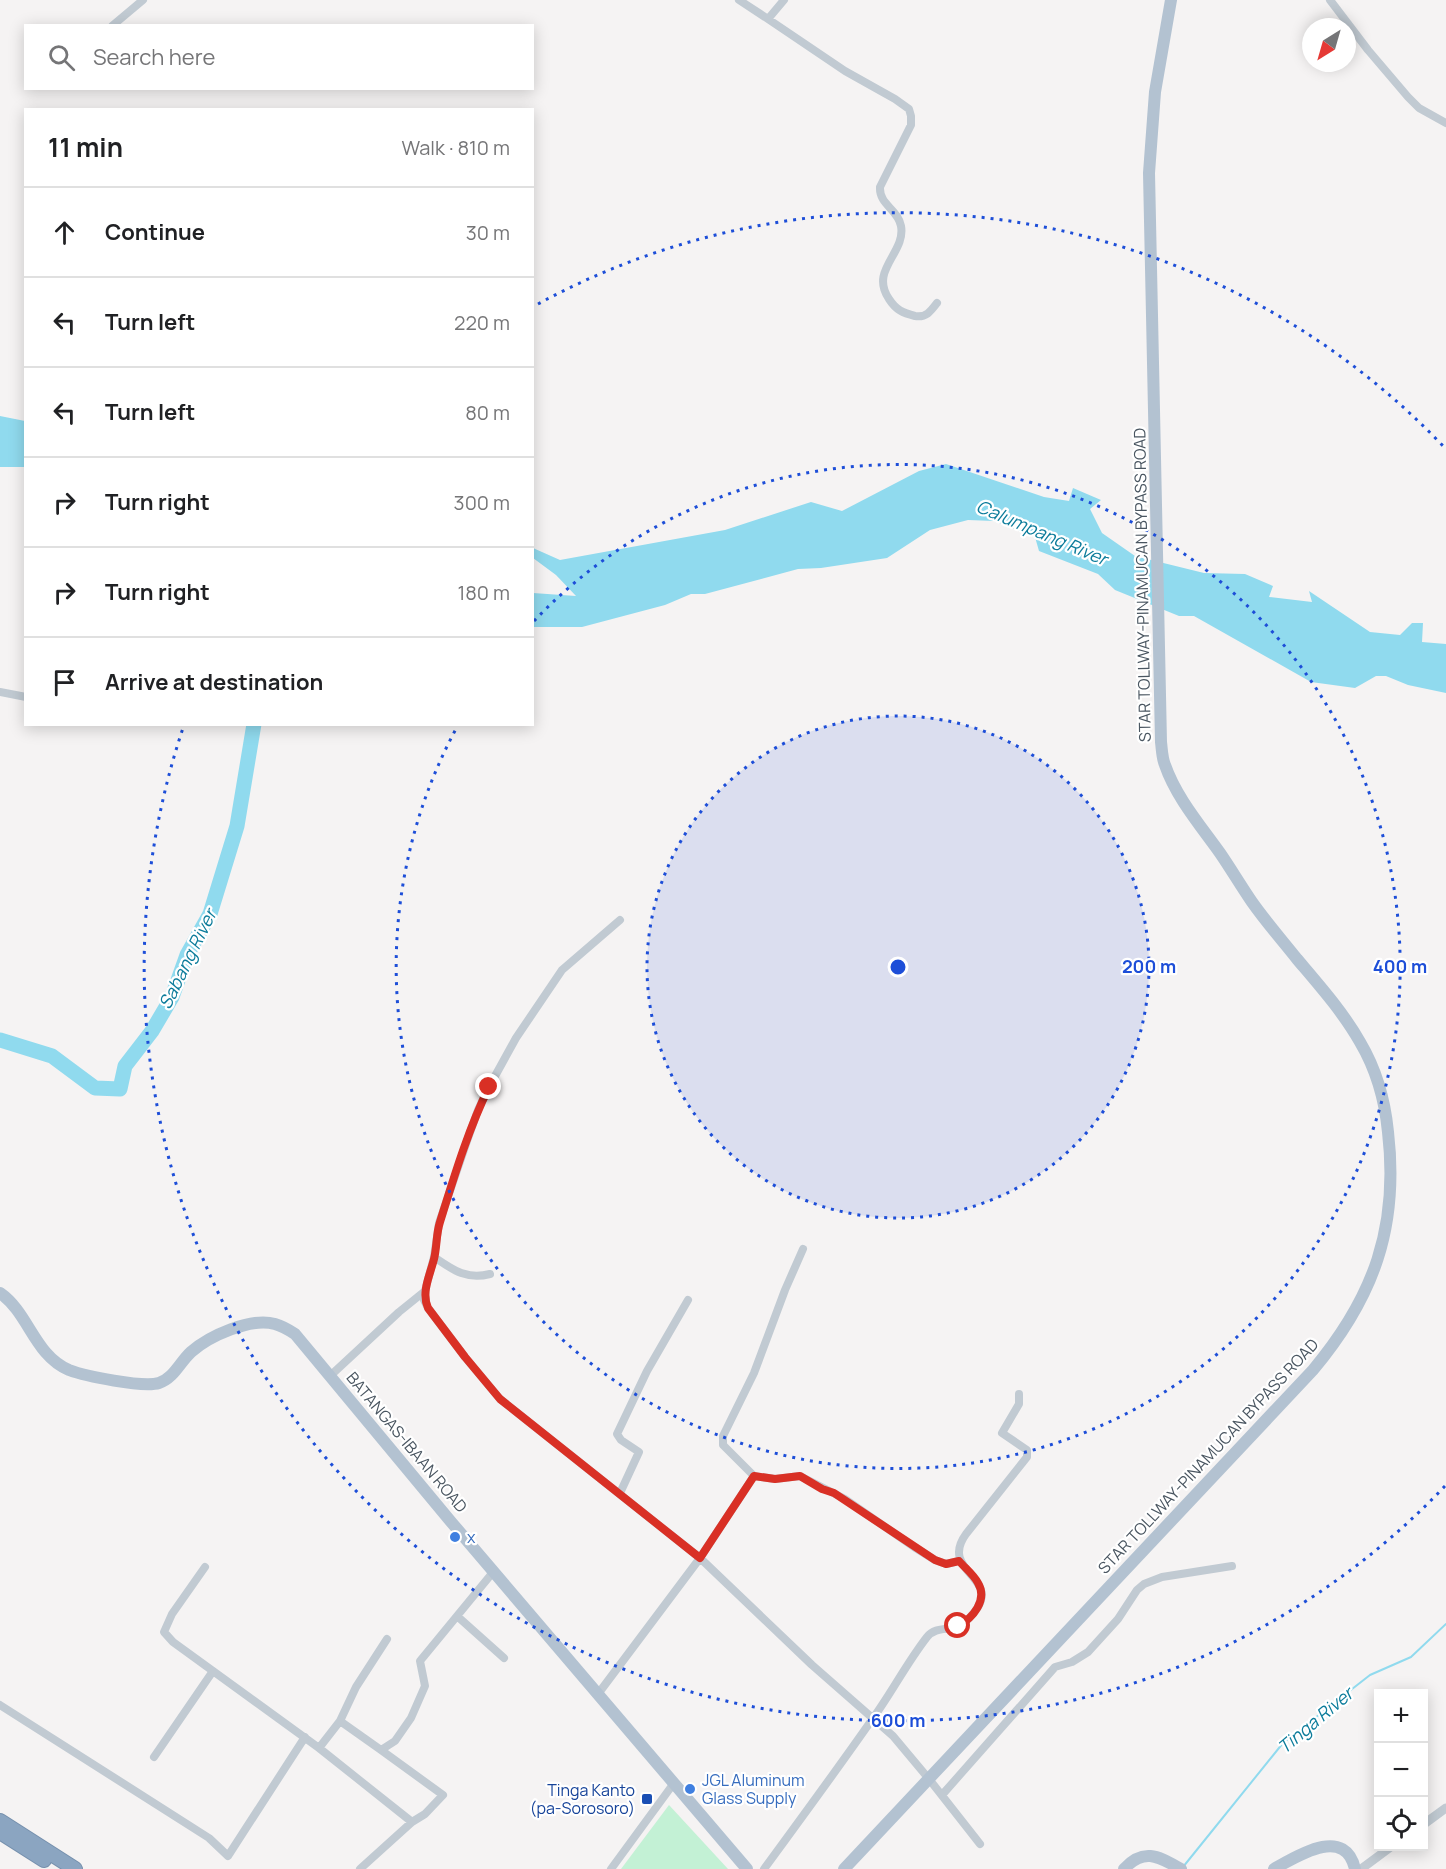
<!DOCTYPE html>
<html lang="en">
<head>
<meta charset="utf-8">
<style>
	body { margin:0; font-family:Manrope,sans-serif; background:#f2f2f2; color:#202124 }
	.controls { position:absolute; right:18px; bottom:18px; display:grid; overflow:hidden; border-radius:0px; box-shadow:0 3px 15px #0003 }
	.controls button { width:54px; height:54px; display:grid; place-items:center; padding:0; border:0; border-bottom:2px solid #e0e0e0; background:#fff; color:#202124; font:30px sans-serif }
	.compass { position:absolute; left:1302px; top:18px; width:54px; height:54px; border-radius:50%; background:#fff; box-shadow:0 3px 15px #0003; rotate:217deg }
	.stop { position:absolute; width:18px; height:18px; margin:-14px; border:4px solid #d93025; border-radius:50%; background:#fff }
	.stop.end { background:#d93025; border-color:#fff; box-shadow:0 2px 6px #0008 }
	.list { margin:0; padding:0; list-style:none }
	h2 { display:flex; justify-content:space-between; align-items:center; height:78px; margin:0; padding:0 24px; font-size:26px }
	h2 small { font-size:20px; font-weight:400; color:#757577 }
	.list li { display:grid; grid-template-columns:39px 1fr auto; gap:18px; align-items:center; box-sizing:border-box; height:90px; padding:0 24px; border-top:2px solid #e0e0e0 }
	.list b { display:block; font-size:22px; white-space:nowrap }
	.list em { font-size:20px; font-style:normal; color:#757577 }
	.icon { flex:none; width:33px; height:33px; fill:none; stroke:currentColor; stroke-width:2; stroke-linecap:round; stroke-linejoin:round }
	.map { position:relative; flex:none; width:1446px; height:1869px; overflow:hidden }
	.search { position:absolute; background:#fff; box-shadow:0 3px 15px #0003; left:24px; top:24px; width:510px; height:66px; display:flex; align-items:center; gap:15px; box-sizing:border-box; padding:0 21px; border-radius:0px; color:#757577; font-size:22px }
	.panel { position:absolute; background:#fff; box-shadow:0 3px 15px #0003; left:24px; top:108px; width:510px; height:618px; border-radius:0px }
	.map>svg:first-child { display:block }
</style>
</head>
<body>
<div class="map">
<svg width="1446" height="1869" viewBox="0 0 1446 1869">
	<rect width="100%" height="100%" fill="#f5f3f3"/>
	<path fill="#c3f1d5" d="M669 1805 728 1869H621Z"/>
	<path fill="#90daee" d="M0 416 25 421V467H0Z
		M946 464 1044 497 1069 501 1073 488 1101 500 1090 509 1102 533 1135 556 1204 573 1245 574 1273 586 1269 597 1312 602 1309 591 1370 632 1400 635 1412 623H1423L1422 642 1446 644V693L1408 685 1386 676H1376L1355 688 1311 682 1194 616H1179L1115 590 1098 574 1039 551 1035 537 994 521 968 520 930 530 887 558 821 568 798 569 705 594H691L665 605 582 627H533V593L576 596 556 575 533 558V548L560 560 725 530 811 502 842 511 919 471Z"/>
	<g fill="none" stroke-linecap="round" stroke-linejoin="round">
		<path stroke="#90daee" stroke-width="2" d="M1183 1867 1283 1743 1370 1675 1411 1657 1446 1624"/>
		<path stroke="#90daee" stroke-width="15" d="M0 1040 52 1056 95 1088 120 1089 125 1066 152 1031 172 997 187 955 210 914 237 826 254 724"/>
		<defs>
			<path id="motorway" d="M0 1821 75 1869
				M0 1832 44 1860"/>
		</defs>
		<use href="#motorway" stroke="#7690ad" stroke-width="16"/>
		<path stroke="#c1cad2" stroke-width="8" d="M739 0 768 19 784 0
			M1330 0 1368 50 1408 97 1419 108 1446 123
			M768 19 845 71 895 99 909 109 911 116V125L880 187C879 205 898 209 901 226 906 253 869 270 889 299 896 310 903 313 915 316 926 318 931 311 937 303
			M112 26 143 0
			M0 692 26 697
			M434 1257C453 1270 466 1280 490 1274
			M425 1291 424 1300 428 1308 465 1357 500 1399 700 1558 812 1665 893 1736 929 1779 980 1844
			M330 1376 399 1312 425 1291 434 1257 439 1223 467 1141 478 1110 489 1087 516 1038 562 970 620 920
			M754 1476 775 1479 800 1476 845 1499 914 1547 935 1560 946 1564 959 1561
			M620 1493 639 1452 621 1440 617 1434 647 1371 688 1300
			M205 1567 172 1614 164 1632 173 1642 319 1748 412 1822
			M457 1616 504 1658
			M598 1694 700 1558 754 1476 723 1445V1436L754 1373 785 1290 803 1249
			M0 1705 209 1838 228 1856 305 1737
			M340 1721 356 1687 387 1639
			M319 1748 340 1721 381 1750
			M154 1757 213 1671
			M942 1795 1055 1667 1072 1662 1088 1652 1118 1619 1137 1590 1144 1584 1162 1577 1232 1566
			M360 1869 412 1822 425 1814 443 1795 381 1750 395 1741 411 1718 425 1686 420 1661 494 1571
			M611 1869 674 1783
			M764 1869C800 1820 836 1771 871 1721 891 1694 906 1664 927 1637 936 1626 948 1631 960 1626 966 1623 972 1615 976 1610 1000 1577 939 1571 966 1534L1027 1457V1450L1024 1448 1002 1433 1019 1404V1394"/>
		<path stroke="#c1cad2" stroke-width="9" d="M1424 1824 1446 1808
			M1361 1869 1392 1846"/>
		<path stroke="#b3c2d1" stroke-width="12" d="M0 1293C29 1313 34 1355 69 1370 85 1376 143 1388 159 1383 174 1378 180 1362 191 1352 209 1336 251 1317 275 1324 282 1326 289 1330 295 1334L452 1523 747 1869
			M844 1869 1313 1370C1374 1297 1399 1227 1388 1132 1385 1101 1376 1069 1360 1042 1343 1012 1319 985 1297 959 1282 940 1266 922 1252 902 1241 886 1231 869 1220 853 1200 825 1176 797 1165 765 1162 758 1162 750 1161 742L1149 173 1155 92 1171 0
			M1124 1869C1144 1847 1159 1857 1181 1869
			M1274 1869C1297 1856 1345 1825 1355 1869"/>
		<use href="#motorway" stroke="#8ba5c1" stroke-width="14"/>
	</g>
	<g fill="none" stroke-linecap="round" stroke-linejoin="round">
		<path stroke="#d93025" stroke-width="8" d="M489 1087C468 1130 454 1177 440 1222 436 1234 437 1247 434 1259 430 1275 421 1292 428 1308L465 1357 500 1399 700 1558 754 1476 775 1479 800 1476 822 1489 834 1493 935 1560 946 1564 959 1561C965 1568 974 1575 978 1583 988 1600 973 1618 958 1626"/>
	</g>
	<circle cx="898" cy="967" r="251" fill="#1d4ed8" fill-opacity=".12"/>
	<g fill="none" stroke="#1d4ed8" stroke-width="3" stroke-dasharray="3 6">
		<circle cx="898" cy="967" r="251"/>
		<path d="M534 621A502 502 0 1 1 457 727"/>
		<path d="M1445 1486A754 754 0 0 1 183 728M538 304A754 754 0 0 1 1445 448"/>
	</g>
	<g fill="#3f7fe0" stroke="#fff" stroke-width="2">
		<circle cx="455" cy="1537" r="6"/>
		<circle cx="690" cy="1789" r="6"/>
	</g>
	<rect fill="#1a4fb4" stroke="#fff" stroke-width="2" x="641" y="1793" width="12" height="12" rx="3"/>
	<g text-anchor="middle" dominant-baseline="central" stroke-width="4.5" stroke-linejoin="round" paint-order="stroke">
		<g font-size="16" fill="#4a5661" stroke="#fff">
			<text transform="translate(1142 585) rotate(-91)">STAR TOLLWAY-PINAMUCAN BYPASS ROAD</text>
			<text transform="translate(407 1442) rotate(50)">BATANGAS-IBAAN ROAD</text>
			<text transform="translate(1208 1456) rotate(-47)">STAR TOLLWAY-PINAMUCAN BYPASS ROAD</text>
		</g>
		<g font-size="16" fill="#366cbe" stroke="#fff" text-anchor="start">
			<text x="467" y="1537">x</text>
			<text x="702" y="1780">JGL Aluminum<tspan x="702" dy="18">Glass Supply</tspan></text>
		</g>
		<g font-size="16" fill="#164399" stroke="#fff" text-anchor="end">
			<text x="635" y="1790">Tinga Kanto<tspan x="635" dy="18">(pa-Sorosoro)</tspan></text>
		</g>
		<g font-size="18" font-style="italic" fill="#0c7c9b" stroke="#fff">
			<text transform="translate(1042 532) rotate(23)">Calumpang River</text>
			<text transform="translate(187 959) rotate(-64)">Sabang River</text>
			<text transform="translate(1315 1720) rotate(-40)">Tinga River</text>
		</g>
	</g>
	<circle cx="898" cy="967" r="9" fill="#1d4ed8" stroke="#fff" stroke-width="3"/>
	<g font-size="18" text-anchor="middle" font-weight="bold" fill="#1d4ed8" stroke="#fff" stroke-width="4.5" stroke-linejoin="round" paint-order="stroke">
		<text x="1149" y="973">200 m</text>
		<text x="1400" y="973">400 m</text>
		<text x="898" y="1727">600 m</text>
	</g>
</svg>
<div class="controls">
<button>+</button>
<button>−</button>
<button><svg class="icon" aria-label="locate" viewBox="0 0 24 24"><circle cx="12" cy="12" r="6"/><path d="M12 2v4M12 18v4M2 12h4M18 12h4"/></svg></button>
</div>
<svg class="compass" viewBox="-18 -18 36 36"><path d="M0-13l5 13h-10z" fill="#e53935"/><path d="M0 13l5-13h-10z" fill="#757577"/></svg>
<div class="stop" style="left:958px;top:1626px"></div>
<div class="stop end" style="left:489px;top:1087px"></div>
<div class="search"><svg class="icon" aria-label="search" viewBox="0 0 24 24"><circle cx="10" cy="10" r="6"/><path d="M15 15l6 6"/></svg>Search here</div>
<section class="panel">
<h2>11 min<small>Walk · 810 m</small></h2>
<ul class="list">
<li><svg class="icon" aria-label="ahead" viewBox="0 0 24 24"><path d="M12 20V5M6 11l6-6 6 6"/></svg><div><b>Continue</b></div><em>30 m</em></li>
<li><svg class="icon" aria-label="left" viewBox="0 0 24 24"><path d="M17 20v-9H6M10 6l-5 5 5 5"/></svg><div><b>Turn left</b></div><em>220 m</em></li>
<li><svg class="icon" aria-label="left" viewBox="0 0 24 24"><path d="M17 20v-9H6M10 6l-5 5 5 5"/></svg><div><b>Turn left</b></div><em>80 m</em></li>
<li><svg class="icon" aria-label="right" viewBox="0 0 24 24"><path d="M7 20v-9h11M14 6l5 5-5 5"/></svg><div><b>Turn right</b></div><em>300 m</em></li>
<li><svg class="icon" aria-label="right" viewBox="0 0 24 24"><path d="M7 20v-9h11M14 6l5 5-5 5"/></svg><div><b>Turn right</b></div><em>180 m</em></li>
<li><svg class="icon" aria-label="arrive" viewBox="0 0 24 24"><path d="M6 21V4h12l-3 4 3 4H6"/></svg><div><b>Arrive at destination</b></div></li>
</ul>
</section>
</div>
</body>
</html>
